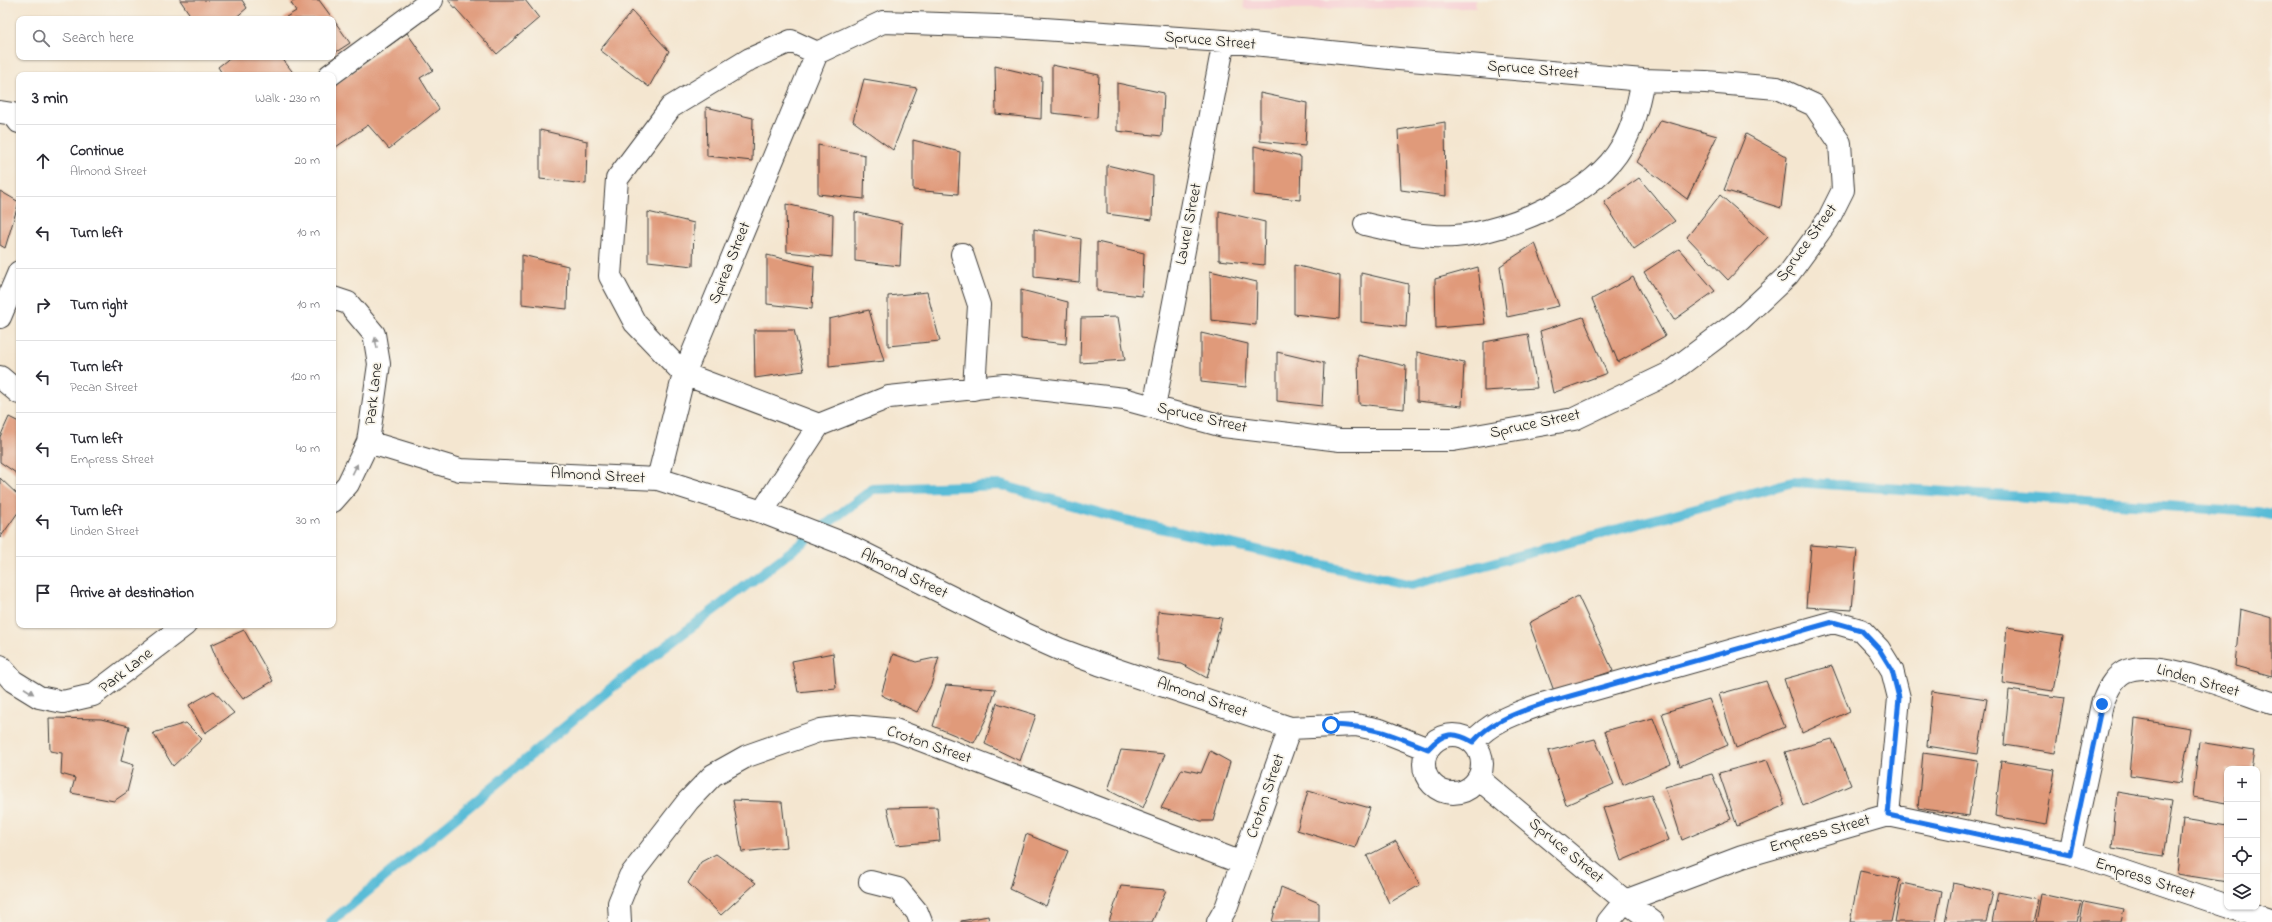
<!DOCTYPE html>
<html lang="en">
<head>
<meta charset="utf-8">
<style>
	body { margin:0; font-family:"Indie Flower",sans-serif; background:#f2f2f3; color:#2b2b33 }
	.controls { position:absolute; right:12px; bottom:12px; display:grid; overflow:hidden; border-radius:8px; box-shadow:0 1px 3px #0004 }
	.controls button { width:36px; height:36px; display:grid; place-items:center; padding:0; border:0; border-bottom:1px solid #e1e1e2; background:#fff; color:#2b2b33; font:20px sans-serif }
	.stop { position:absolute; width:12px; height:12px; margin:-9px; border:3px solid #1a73e8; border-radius:50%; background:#fff }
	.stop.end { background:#1a73e8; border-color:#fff; box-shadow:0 1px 4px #0008 }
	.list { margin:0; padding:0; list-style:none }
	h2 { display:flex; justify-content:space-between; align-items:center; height:52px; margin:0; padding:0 16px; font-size:17px }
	h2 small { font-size:13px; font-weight:400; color:#7c7c81 }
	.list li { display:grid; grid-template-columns:26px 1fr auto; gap:12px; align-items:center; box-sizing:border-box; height:72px; padding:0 16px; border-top:1px solid #e1e1e2 }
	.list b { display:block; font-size:15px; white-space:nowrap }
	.list p { margin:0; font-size:13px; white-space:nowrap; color:#7c7c81 }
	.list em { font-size:13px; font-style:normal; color:#7c7c81 }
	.icon { flex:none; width:22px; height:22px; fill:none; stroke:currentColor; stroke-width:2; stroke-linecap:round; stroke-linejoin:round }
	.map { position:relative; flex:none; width:2272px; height:922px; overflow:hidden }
	.search { position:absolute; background:#fff; box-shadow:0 1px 3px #0004; left:16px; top:16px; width:320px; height:44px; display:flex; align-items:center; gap:10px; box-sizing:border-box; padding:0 14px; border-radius:8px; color:#7c7c81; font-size:15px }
	.panel { position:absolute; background:#fff; box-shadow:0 1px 3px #0004; left:16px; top:72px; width:320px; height:556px; border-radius:8px }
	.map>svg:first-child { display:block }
</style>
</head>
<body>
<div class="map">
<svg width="2272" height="922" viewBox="0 0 2272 922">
	<rect width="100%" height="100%" fill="#f7f3e8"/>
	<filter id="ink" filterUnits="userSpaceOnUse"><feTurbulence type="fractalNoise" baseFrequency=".025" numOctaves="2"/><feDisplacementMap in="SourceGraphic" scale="8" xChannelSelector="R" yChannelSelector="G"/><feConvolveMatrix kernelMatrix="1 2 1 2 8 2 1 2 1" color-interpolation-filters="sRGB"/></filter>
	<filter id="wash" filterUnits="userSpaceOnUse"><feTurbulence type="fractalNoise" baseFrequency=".012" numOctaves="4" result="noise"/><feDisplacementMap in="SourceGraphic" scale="16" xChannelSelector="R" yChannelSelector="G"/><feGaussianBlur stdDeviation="0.9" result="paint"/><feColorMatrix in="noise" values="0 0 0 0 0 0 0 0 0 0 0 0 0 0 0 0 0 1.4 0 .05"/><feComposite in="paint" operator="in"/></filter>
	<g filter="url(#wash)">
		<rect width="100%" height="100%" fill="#f4e6d0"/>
		<path fill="#f7cfd4" d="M1243 0H1475L1476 8 1244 9Z"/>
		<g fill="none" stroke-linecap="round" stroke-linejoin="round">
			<path stroke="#59bcd7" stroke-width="10" d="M331 922 610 689 873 489 1001 485 1125 520 1411 585 1793 482 2257 512 2272 515"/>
		</g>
		<g id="blocks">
			<path fill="#e09a7a" d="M180 0H242L247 8 234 19H193Z
				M296 0H319L333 19H283L296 11 291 3Z
				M448 0H525L539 18 497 54Z
				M632 11 669 51 649 87 600 50Z
				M333 19 350 43 333 54Z
				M407 33 433 70 420 78 439 109 389 149 368 125 333 149V86Z
				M231 57H281L295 75H223L218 67Z
				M1052 65 1099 75 1097 118 1052 113Z
				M995 66 1042 77 1041 119 996 114Z
				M864 79 917 88 893 150 853 121Z
				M1117 83 1164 93 1162 136 1117 131Z
				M1260 93 1307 103 1305 146 1260 141Z
				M706 107 753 118 752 161 707 156Z
				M1661 120 1717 136 1687 199 1637 162Z
				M1445 122 1446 196 1401 190 1398 130Z
				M540 130 587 141 586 184 540 179Z
				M1746 134 1787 157 1781 208 1724 190Z
				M913 140 960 152 958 194 913 190Z
				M818 145 865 155 864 199 818 194Z
				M1254 146 1301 157 1300 200 1254 195Z
				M1107 165 1153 176 1152 220 1107 214Z
				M1639 178 1675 221 1634 249 1604 202Z
				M0 191 19 202 5 248 0 245Z
				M1720 195 1768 237 1728 280 1687 237Z
				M786 204 833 215 832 257 787 252Z
				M1219 211 1265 222 1264 265 1219 260Z
				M648 212 694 223 693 266 648 261Z
				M855 212 902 223 900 266 855 261Z
				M1034 229 1081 239 1079 282 1034 277Z
				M1097 242 1144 253 1142 296 1097 291Z
				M1535 243 1559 306 1507 317 1500 266Z
				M1679 249 1715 291 1674 320 1644 272Z
				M522 255 568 266 567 309 522 304Z
				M767 255 814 266 812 309 767 304Z
				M1294 265 1340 276 1339 319 1294 314Z
				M1478 267 1485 324 1436 328 1435 279Z
				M1210 271 1257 282 1256 325 1211 320Z
				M1361 273 1408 284 1406 327 1361 322Z
				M1633 277 1665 336 1618 362 1592 299Z
				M1021 290 1068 302 1066 344 1021 339Z
				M927 292 940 341 888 346V296Z
				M869 310 884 361 829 367V319Z
				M1118 317 1125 360 1080 363 1081 318Z
				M1583 317 1607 373 1553 393 1540 331Z
				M754 330H794L804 371 755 378Z
				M1201 333 1248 344 1246 387 1201 382Z
				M1528 334 1537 388 1484 391V342Z
				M1277 352 1324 363 1322 406 1277 401Z
				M1417 352 1464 363 1462 406 1417 401Z
				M1358 355 1406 366 1404 409 1359 404Z
				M9 417 19 422V475L0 462V437Z
				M0 478 19 496V511L0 538Z
				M1811 545 1857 549 1852 610 1806 607Z
				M1578 596 1613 671 1554 691 1529 623Z
				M2240 609 2272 618V676L2235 666Z
				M1158 611 1222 618 1207 678 1182 664 1158 660Z
				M2007 627 2063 636 2053 691 2002 683Z
				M244 630 273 681 243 699 221 670 211 645Z
				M833 653 836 688 798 692 792 661Z
				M893 654 916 662 939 657 931 685 917 712 881 695Z
				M1832 666 1850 711 1802 733 1784 679Z
				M1766 681 1785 727 1736 748 1719 694Z
				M946 685 996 689 987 717 974 743 933 726Z
				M2009 690 2064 698 2055 753 2004 745Z
				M214 691 234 713 205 733 189 705Z
				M1932 691 1987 699 1978 754 1927 746Z
				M1709 699 1728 745 1680 766 1662 713Z
				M997 703 1036 715 1020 761 985 744Z
				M49 718 101 719 129 726 121 761 134 765 127 792 114 801 71 793 75 778 61 774 62 753 50 751Z
				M1653 718 1671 764 1623 785 1605 731Z
				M2135 719 2190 728 2181 783 2130 775Z
				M186 723 202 739 173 766 153 733Z
				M1595 739 1614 784 1566 805 1548 751Z
				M1832 739 1851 785 1803 806 1785 752Z
				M2199 742 2254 751 2251 769H2227V803L2193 797Z
				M1121 750 1165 754 1143 808 1108 790Z
				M1210 751 1230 762 1213 821H1201L1161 808 1182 769 1201 773Z
				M1923 753 1978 761 1969 816 1918 808Z
				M1767 760 1785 805 1737 826 1719 773Z
				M2001 761 2055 770 2046 825 1995 816Z
				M1712 774 1731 819 1682 840 1665 787Z
				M1308 791 1370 808 1355 848 1297 830Z
				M2117 792 2172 801 2163 856 2112 848Z
				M1651 795 1669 840 1621 861 1603 808Z
				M733 800 782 802 787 847 742 852Z
				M937 807 940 841 896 845 887 808Z
				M2183 819 2227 826V882L2177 874Z
				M1026 834 1068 851 1046 906 1010 889Z
				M1396 841 1420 885 1389 903 1367 856Z
				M716 854 756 883 721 915 688 883 701 862Z
				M1860 871 1900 879 1891 922H1850Z
				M1902 883 1942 892 1936 922H1895Z
				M1953 883 1993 892 1986 922H1945Z
				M1121 886 1166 890 1152 922H1109Z
				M1281 887 1319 903V922H1272Z
				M1998 892 2038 900 2033 922H1992Z
				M2041 894 2082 903 2077 922H2036Z
				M2084 902 2124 910 2121 922H2080Z
				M988 916 989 922H961V921Z"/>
		</g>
	</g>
	<g filter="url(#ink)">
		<use href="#blocks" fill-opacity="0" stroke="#3c3a37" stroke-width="1"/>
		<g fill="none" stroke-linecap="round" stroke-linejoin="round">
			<defs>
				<path id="minor" d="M817 53 791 41 750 59 671 107 617 179 610 276 635 323 684 374 819 425
					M330 75 432 0
					M0 112 13 114 19 122
					M1365 224C1395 231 1425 238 1455 236 1509 232 1595 194 1622 146 1634 126 1638 103 1643 80
					M962 254 979 305 974 389
					M333 298 348 303 374 334 379 364 368 442 348 484 333 501
					M0 317 19 272
					M0 377 19 393
					M1154 407 1224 41
					M368 442 460 470 658 479 762 512 847 545 1021 632 1059 649 1099 664 1290 728 1356 725 1380 730 1428 749
					M658 479 684 374 817 53
					M762 512 819 425 889 397 1004 385 1124 399 1223 426 1340 440H1453L1574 419 1668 374 1740 320 1788 275 1828 220 1843 190 1840 143 1814 105 1777 88 1706 82 1643 80 1399 59 1224 41 998 26 883 22 817 53
					M0 666 13 681 39 697 63 702 93 695 185 625
					M1424 764a29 29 0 1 1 58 0a29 29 0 1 1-58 0Z
					M1473 742C1491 721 1517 713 1542 704L1833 622 1861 630 1879 649 1892 670 1899 698 1888 815
					M1479 779 1625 901 1653 922
					M2070 853 2102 704C2107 692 2112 679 2124 672 2156 656 2238 692 2272 703
					M870 882 898 889 917 912 921 922
					M2230 907 2272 921
					M620 922 619 903 630 876 688 801 713 775 747 756 821 730 853 726 895 730 1242 863
					M1218 922 1226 908 1290 728
					M1608 922 1625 901 1742 857 1888 815 2070 853 2227 906"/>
			</defs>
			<use href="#minor" stroke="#3c3a37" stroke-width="24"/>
			<use href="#minor" stroke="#fff" stroke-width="22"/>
		</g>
		<defs><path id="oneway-solid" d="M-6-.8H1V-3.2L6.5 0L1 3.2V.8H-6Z"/></defs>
		<g fill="#999">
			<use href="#oneway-solid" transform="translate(376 343) rotate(-100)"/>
			<use href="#oneway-solid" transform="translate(355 469) rotate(-64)"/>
			<use href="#oneway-solid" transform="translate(29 691) rotate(33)"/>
		</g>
	</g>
	<g fill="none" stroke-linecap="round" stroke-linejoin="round" filter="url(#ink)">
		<path stroke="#1a73e8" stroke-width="5" d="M1331 725C1372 726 1391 734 1428 749 1443 732 1454 731 1473 742 1491 721 1517 713 1542 704L1833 622 1861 630 1879 649 1892 670 1899 698 1888 815 2070 854 2102 704"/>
	</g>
	<g text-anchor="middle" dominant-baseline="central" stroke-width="3.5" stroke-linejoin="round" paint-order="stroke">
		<g font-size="16" fill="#1c1c1c" stroke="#f7f3e8">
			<text transform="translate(1210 41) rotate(5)">Spruce Street</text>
			<text transform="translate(1533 70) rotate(5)">Spruce Street</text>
			<text transform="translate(1189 224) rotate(-79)">Laurel Street</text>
			<text transform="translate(1807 243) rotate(-54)">Spruce Street</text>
			<text transform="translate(730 263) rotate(-68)">Spirea Street</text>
			<text transform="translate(374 394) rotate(-84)">Park Lane</text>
			<text transform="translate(1202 418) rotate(13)">Spruce Street</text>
			<text transform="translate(1535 424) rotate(-12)">Spruce Street</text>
			<text transform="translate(598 476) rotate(3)">Almond Street</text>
			<text transform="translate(904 574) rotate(26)">Almond Street</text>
			<text transform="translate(126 671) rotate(-38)">Park Lane</text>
			<text transform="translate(2198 681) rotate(16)">Linden Street</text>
			<text transform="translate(1202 698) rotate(19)">Almond Street</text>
			<text transform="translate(929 745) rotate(19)">Croton Street</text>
			<text transform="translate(1266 796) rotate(-71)">Croton Street</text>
			<text transform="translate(1820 834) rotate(-16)">Empress Street</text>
			<text transform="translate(1566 851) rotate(40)">Spruce Street</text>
			<text transform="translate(2145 879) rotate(18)">Empress Street</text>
		</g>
	</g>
</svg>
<div class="controls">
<button>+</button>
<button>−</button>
<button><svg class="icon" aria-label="locate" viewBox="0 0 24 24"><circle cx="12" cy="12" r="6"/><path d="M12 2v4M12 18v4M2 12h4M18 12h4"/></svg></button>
<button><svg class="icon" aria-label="layers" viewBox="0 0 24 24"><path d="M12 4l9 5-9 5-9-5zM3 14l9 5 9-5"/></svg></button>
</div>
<div class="stop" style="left:1331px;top:725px"></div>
<div class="stop end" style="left:2102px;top:704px"></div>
<div class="search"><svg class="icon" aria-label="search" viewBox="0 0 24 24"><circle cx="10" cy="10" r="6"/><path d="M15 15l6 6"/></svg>Search here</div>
<section class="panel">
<h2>3 min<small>Walk · 230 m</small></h2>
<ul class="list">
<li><svg class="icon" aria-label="ahead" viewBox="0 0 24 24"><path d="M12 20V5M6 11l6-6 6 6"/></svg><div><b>Continue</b><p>Almond Street</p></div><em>20 m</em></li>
<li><svg class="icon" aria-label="left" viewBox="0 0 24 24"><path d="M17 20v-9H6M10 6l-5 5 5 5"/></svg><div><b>Turn left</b></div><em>10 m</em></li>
<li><svg class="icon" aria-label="right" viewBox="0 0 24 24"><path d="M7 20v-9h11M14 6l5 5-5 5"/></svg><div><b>Turn right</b></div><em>10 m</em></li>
<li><svg class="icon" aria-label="left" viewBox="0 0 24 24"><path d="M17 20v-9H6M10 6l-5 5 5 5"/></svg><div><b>Turn left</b><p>Pecan Street</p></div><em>120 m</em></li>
<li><svg class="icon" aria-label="left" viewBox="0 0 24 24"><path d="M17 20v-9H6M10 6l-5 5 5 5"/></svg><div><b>Turn left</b><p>Empress Street</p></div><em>40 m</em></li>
<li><svg class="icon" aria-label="left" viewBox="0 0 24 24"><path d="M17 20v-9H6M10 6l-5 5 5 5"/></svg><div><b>Turn left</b><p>Linden Street</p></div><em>30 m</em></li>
<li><svg class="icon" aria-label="arrive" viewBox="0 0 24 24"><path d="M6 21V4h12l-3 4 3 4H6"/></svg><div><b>Arrive at destination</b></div></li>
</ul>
</section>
</div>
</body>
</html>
